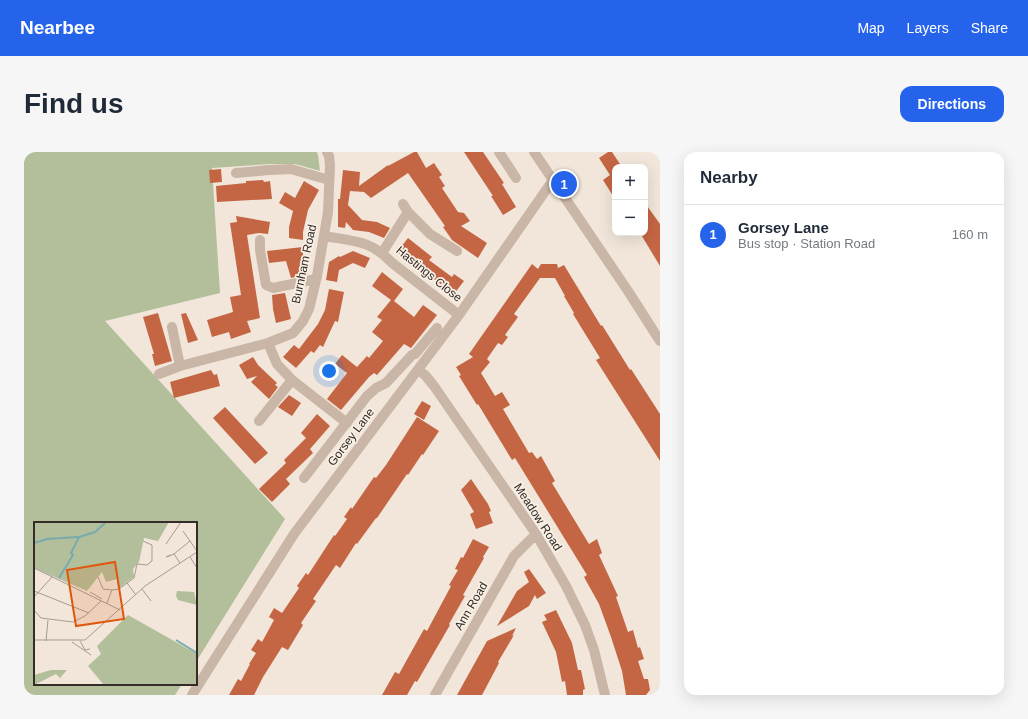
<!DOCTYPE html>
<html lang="en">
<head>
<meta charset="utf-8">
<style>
	body { margin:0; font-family:Arial,sans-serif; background:#f6f6f7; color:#1f2937 }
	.controls { position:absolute; right:12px; top:12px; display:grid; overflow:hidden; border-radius:8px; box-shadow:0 4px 16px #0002 }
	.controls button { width:36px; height:36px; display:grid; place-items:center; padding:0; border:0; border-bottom:1px solid #e0e1e3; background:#fff; color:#1f2937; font:20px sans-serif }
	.you { position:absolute; left:305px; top:219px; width:14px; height:14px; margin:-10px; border:3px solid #fff; border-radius:50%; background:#1a73e8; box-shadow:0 0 0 6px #1a73e833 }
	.badge { display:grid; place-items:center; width:26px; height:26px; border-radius:50%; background:#2563eb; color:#fff; font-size:13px; font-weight:700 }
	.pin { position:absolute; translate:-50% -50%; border:2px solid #fff; box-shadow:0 1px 4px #0006 }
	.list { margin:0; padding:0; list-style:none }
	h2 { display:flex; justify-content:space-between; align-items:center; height:52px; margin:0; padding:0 16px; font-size:17px }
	h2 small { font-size:13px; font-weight:400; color:#747a83 }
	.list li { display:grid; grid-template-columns:26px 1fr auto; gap:12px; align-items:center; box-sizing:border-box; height:60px; padding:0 16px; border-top:1px solid #e0e1e3 }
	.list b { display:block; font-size:15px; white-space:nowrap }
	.list p { margin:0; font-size:13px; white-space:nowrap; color:#747a83 }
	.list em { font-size:13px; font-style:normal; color:#747a83 }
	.map { position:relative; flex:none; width:636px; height:543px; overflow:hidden; border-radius:12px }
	header { display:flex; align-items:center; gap:24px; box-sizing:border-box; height:56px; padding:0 20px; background:#2563eb; color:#fff }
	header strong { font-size:19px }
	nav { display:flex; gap:22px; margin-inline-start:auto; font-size:14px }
	.intro { display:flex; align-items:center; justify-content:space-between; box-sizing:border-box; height:96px; padding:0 24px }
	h1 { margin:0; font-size:28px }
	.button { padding:10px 18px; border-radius:12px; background:#2563eb; color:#fff; font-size:14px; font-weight:700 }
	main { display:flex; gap:24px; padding:0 24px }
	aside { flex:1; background:#fff; border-radius:12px; box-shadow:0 4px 16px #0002 }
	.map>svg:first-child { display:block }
</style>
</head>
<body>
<header>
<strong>Nearbee</strong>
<nav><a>Map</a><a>Layers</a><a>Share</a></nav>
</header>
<div class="intro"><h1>Find us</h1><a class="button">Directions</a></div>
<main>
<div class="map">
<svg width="636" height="543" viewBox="0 0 636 543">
	<rect width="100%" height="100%" fill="#f1e6d9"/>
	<path fill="#b2bf9a" d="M0 0H293L294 3 296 19 271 12H246L188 16 196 141 81 169 261 367 172 510V371H11V532H158L151 543H0Z"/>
	<path fill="#c46644" d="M390 0H393L402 16 410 11 418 23 415 25 421 34 418 36 434 60 440 61 446 69 437 74 463 91 454 106 428 88 419 75 421 74 384 21 347 46 340 40 326 39 324 53 338 68 353 70 366 76 360 86 345 80 329 78 322 70 321 76 314 75V47H316L319 18 336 20 335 34 364 13V14Z
		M440 0H459L480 31 478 32 492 55 479 63 467 44H469Z
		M584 0H588L598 15H591V47L579 28 586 23 575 6Z
		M197 17 198 30 186 31 185 18Z
		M239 28 240 30 246 29 248 47 193 50 192 34 222 31V29Z
		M280 29 295 38 284 58 279 80V88L265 86V75L269 59 255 51 261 40 271 46Z
		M621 51 636 72V114L616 81H621Z
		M212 64 246 70 244 82 235 81 223 83 236 166 223 169 227 180 207 187 205 180 188 185 183 168 209 160 206 145 217 143 206 71 213 70Z
		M384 86 408 105 405 108 428 125 430 122 440 129 430 142 407 125V126L373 100Z
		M279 95V104L284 122 267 126 262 109 245 111 243 99Z
		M329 99 346 106 341 116 329 111 315 118 313 130 302 128 305 110 315 104 316 105Z
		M508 112 514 117 517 112H533L534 116 540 113 577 174 578 173 606 218 607 217 636 262V309L572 208 576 206 549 162 550 161 540 144H541L531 126H516L490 162 494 165 481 183 484 185 478 193 474 191 463 207 466 210 457 221 471 244 478 240 486 253 479 257 505 301 508 300 513 307 517 304 531 329 528 331 565 392 573 387 578 401 575 403 594 444 592 445 604 480 609 478 614 496 616 495 620 507 614 509 620 527H624L626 538 622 543H602L598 519 587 485 575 452 560 425 563 423 491 306 488 308 454 252 453 253 435 224 437 223 432 215 449 205 445 202Z
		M358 120 379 137 370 149 390 165 399 153 413 163 387 196 380 192 353 223 350 221 345 225 317 258 303 247 323 221 311 212 318 203 333 215 343 204 345 206 359 189 348 180 358 168 353 165 367 148 348 134Z
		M305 137 320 140 314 170 311 169 299 195 296 193 290 201 287 199 272 216 259 205 270 193 275 197 294 172 301 158Z
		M261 141 267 167 252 171 249 157 248 143Z
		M134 161 148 209 131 214 128 202H130L119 165Z
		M162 161 174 188 164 191 157 162Z
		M229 205 234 213 253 231 251 233 254 235 245 247 227 230 233 224 223 227 215 213Z
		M187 218 190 223 193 222 196 234 150 246 146 230Z
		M265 243 277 251 268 264 254 255Z
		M398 249 407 254 400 268 390 262Z
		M201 255 244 301 231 312 189 266Z
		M293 262 306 274 286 297 289 301 262 327 266 332 248 350 235 337 262 311 260 308 282 286 277 281Z
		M393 265 415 279 399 303 398 302 384 323 383 322 353 366H352L333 392 332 391 316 416 312 413 289 447 292 449 277 471 279 473 264 498 258 495 239 525 230 543H205L214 527 217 529 226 512H225L232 501 227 498 234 487 238 490 250 468 245 465 250 456 258 461 275 436 273 434 282 421 284 423 310 383 311 384 323 367 320 365 327 355 328 357 350 325 352 326 362 313Z
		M447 327 464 352 467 359 465 360 469 371 452 377 446 362 450 360 437 338Z
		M449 387 465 395 459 405 460 406 439 443 441 444 425 472 426 473 393 530 391 529 383 543H358L371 520 375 522 400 477 403 479 427 434 425 433 434 418 431 417 437 405 439 406Z
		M505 417 522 441 513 447 511 443 505 454 473 474 493 439 505 430 500 420Z
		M532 458 548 491 554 518H557L561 537 559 538V543H543L541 529 538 530 532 500 518 470 523 468 520 463Z
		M492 476 488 484 490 483 474 510 475 511 458 543H433L463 489Z"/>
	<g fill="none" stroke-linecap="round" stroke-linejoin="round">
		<path stroke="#c9b6a6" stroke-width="10" d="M475 0 492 26
			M510 0 604 139 636 189
			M212 21 245 18 267 17 305 28
			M384 60 406 82 433 99
			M300 84C328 89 347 88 367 110L435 163
			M236 88V98L242 133 249 136 292 127
			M358 101 384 60 379 52
			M148 175 156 214
			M244 191 253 212 268 228 323 271
			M394 218 401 223 410 234 512 382 542 434 561 473 570 498 581 543
			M135 222 156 214 244 191 269 181 279 169 285 157 293 124 304 60 306 13 305 4 303 0
			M235 269 268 228
			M280 326 343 244 352 236 362 231 388 203 391 202 413 176
			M168 543 270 382 435 163 529 28
			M411 543 490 404 512 382"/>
	</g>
	<g text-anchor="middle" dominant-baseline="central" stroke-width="3.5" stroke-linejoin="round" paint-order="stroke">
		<g font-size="12" fill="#352b27" stroke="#f9f0e5">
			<text transform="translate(280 112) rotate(-78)">Burnham Road</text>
			<text transform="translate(405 122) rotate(39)">Hastings Close</text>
			<text transform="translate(327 285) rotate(-53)">Gorsey Lane</text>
			<text transform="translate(514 365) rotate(57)">Meadow Road</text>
			<text transform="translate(447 454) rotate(-60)">Ann Road</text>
		</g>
	</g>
	<g transform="translate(10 370)">
		<rect width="163" height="163" fill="#f1e6d9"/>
		<path d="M0 0H135L124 19 110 16 105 40 99 47 100 55 84 67 83 57 72 60 68 50 53 69 0 46ZM143 69 160 70 163 83 144 78 142 74ZM94 93 163 132V163H70L54 144 67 132 63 124ZM17 148H33L26 156 22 152 0 163V153Z" fill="#b2bf9a"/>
		<path fill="none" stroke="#79aaad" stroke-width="2" d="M0 21 13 17 44 15M25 56 39 33 37 31 45 15 61 10 72 0M142 118 163 131"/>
		<path fill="none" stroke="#a69b92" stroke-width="1" d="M149 9 163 29M132 22 147 0M137 33 132 35 140 32M156 35 163 46M146 41 140 32 156 19M0 46 86 88M64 55 69 67 78 68 85 67 100 56 103 42 113 43 118 39V23L109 19M93 61 102 73M108 67 117 79M0 69 55 91M56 70 68 77M0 75 18 55M73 81 78 68M0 88 7 96 39 100 51 94 67 79M0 118H51L111 64 163 30M12 119 14 98M46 119 51 128 56 127M38 120 57 133"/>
		<path fill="#df570d" fill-opacity="0.15" stroke="#df570d" stroke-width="2" d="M81 40 90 97 42 104 33 48Z"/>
		<rect width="163" height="163" fill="none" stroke="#352b27" stroke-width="2"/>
	</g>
</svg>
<div class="controls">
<button>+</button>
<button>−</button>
</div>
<div class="you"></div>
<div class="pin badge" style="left:540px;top:32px">1</div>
</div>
<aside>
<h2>Nearby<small></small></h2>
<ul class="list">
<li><span class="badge">1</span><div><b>Gorsey Lane</b><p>Bus stop · Station Road</p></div><em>160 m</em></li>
</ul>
</aside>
</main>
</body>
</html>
